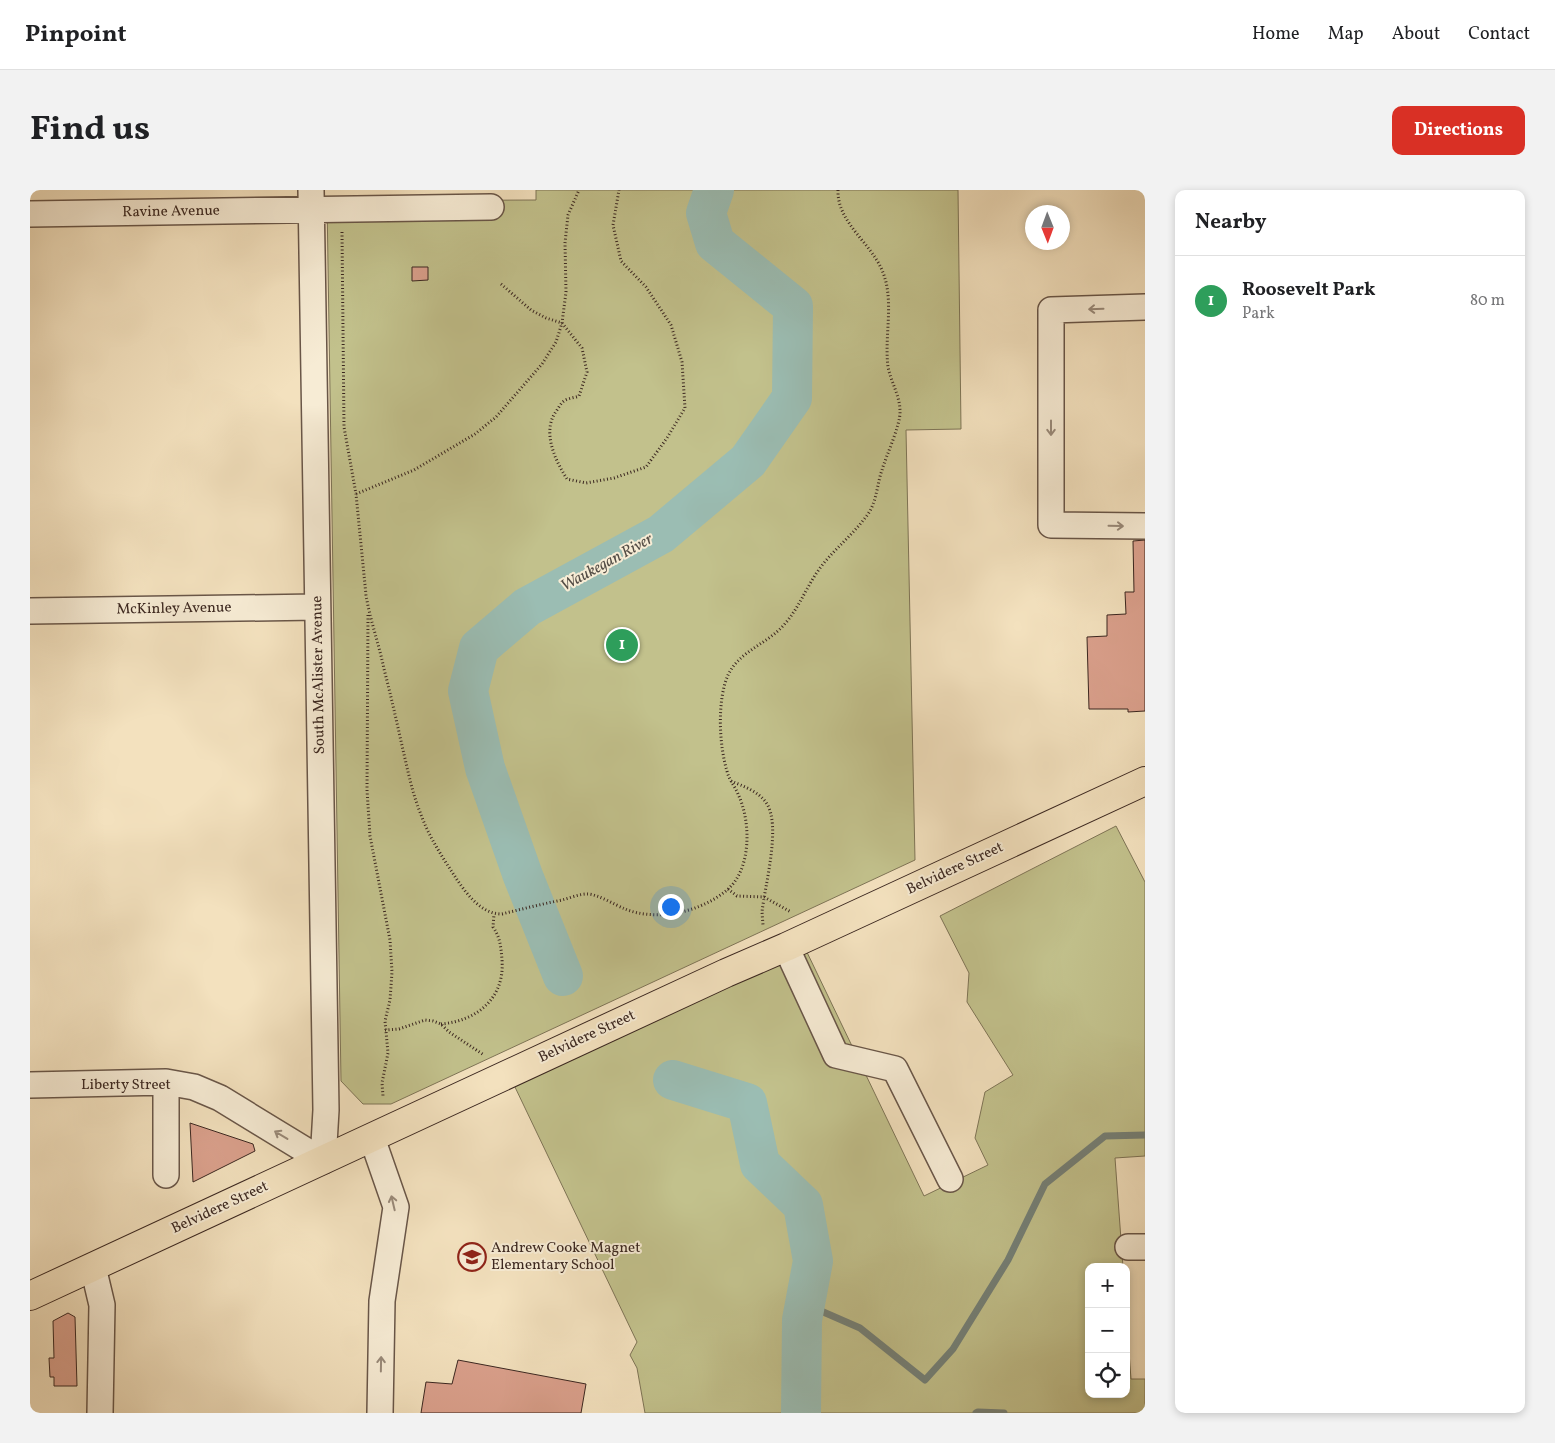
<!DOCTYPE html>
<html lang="en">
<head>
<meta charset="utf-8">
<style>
	body { margin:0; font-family:Vollkorn,serif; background:#f2f2f2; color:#202124 }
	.controls { position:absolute; right:15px; bottom:15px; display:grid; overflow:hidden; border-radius:10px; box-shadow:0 2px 8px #0003 }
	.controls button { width:45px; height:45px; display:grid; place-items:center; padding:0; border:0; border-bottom:1px solid #e0e0e0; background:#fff; color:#202124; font:25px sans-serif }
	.compass { position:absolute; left:995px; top:15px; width:45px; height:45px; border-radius:50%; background:#fff; box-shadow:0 2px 8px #0003; rotate:179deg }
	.you { position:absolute; left:640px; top:716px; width:18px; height:18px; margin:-12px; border:4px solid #fff; border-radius:50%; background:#1a73e8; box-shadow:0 0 0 8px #1a73e833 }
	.badge { display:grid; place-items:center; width:32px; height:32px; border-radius:50%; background:#d93025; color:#fff; font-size:16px; font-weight:700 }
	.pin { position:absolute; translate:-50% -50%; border:2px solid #fff; box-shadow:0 1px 5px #0006 }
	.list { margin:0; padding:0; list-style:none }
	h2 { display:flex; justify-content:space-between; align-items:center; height:65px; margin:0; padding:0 20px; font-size:21px }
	h2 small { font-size:16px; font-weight:400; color:#757577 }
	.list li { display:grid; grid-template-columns:32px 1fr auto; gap:15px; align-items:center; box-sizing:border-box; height:90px; padding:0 20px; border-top:1px solid #e0e0e0 }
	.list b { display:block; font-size:19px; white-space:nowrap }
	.list p { margin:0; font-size:16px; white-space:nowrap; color:#757577 }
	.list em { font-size:16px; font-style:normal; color:#757577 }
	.icon { flex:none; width:28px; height:28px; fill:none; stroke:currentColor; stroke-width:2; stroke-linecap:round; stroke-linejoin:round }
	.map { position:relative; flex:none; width:1115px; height:1223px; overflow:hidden; border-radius:10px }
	header { display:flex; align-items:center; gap:30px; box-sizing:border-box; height:70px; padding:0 25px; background:#fff; border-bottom:1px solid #e0e0e0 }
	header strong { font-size:24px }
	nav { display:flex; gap:28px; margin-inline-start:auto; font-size:18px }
	.intro { display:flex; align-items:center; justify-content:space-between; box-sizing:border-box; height:120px; padding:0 30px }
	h1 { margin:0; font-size:35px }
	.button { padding:12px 22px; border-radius:10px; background:#d93025; color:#fff; font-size:18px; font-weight:700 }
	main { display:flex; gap:30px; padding:0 30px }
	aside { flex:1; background:#fff; border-radius:10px; box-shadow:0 2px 8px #0003 }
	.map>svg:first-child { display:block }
</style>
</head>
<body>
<header>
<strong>Pinpoint</strong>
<nav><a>Home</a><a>Map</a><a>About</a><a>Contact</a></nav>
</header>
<div class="intro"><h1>Find us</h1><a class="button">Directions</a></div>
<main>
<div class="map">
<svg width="1115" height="1223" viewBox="0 0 1115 1223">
	<rect width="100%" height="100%" fill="#f3e1be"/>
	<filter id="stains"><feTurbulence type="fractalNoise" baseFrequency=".004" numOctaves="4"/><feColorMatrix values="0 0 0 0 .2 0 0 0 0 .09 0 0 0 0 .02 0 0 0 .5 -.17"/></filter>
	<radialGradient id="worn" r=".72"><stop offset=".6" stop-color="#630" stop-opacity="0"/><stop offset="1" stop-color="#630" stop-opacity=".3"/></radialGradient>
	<path fill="#c2c18c" stroke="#7e7456" d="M506 0H928L931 239 876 240 885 670 361 914H333L311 891 297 11 506 10Z
		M1086 636 1115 692V966L1085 968 1093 1077H1059V1204H1096V1122L1101 1189H1115V1223H615L607 1178 600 1165 607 1152 484 895 774 756 894 1006 958 975 945 948 955 902 983 885 937 812 939 783 910 726Z"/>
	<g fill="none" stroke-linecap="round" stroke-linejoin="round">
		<path stroke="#758178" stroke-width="7" d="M775 1114 830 1138 895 1190 923 1159 978 1070 1015 994 1075 946 1115 945
			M946 1223 948 1222 974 1223"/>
		<path stroke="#9bbdb3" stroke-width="40" d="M533 786 493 686 455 578 438 501 449 458 497 417 631 344 718 271 762 208 763 116 685 53 676 23 684 0
			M643 890 717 913 730 974 773 1015 783 1071 772 1130 771 1223"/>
	</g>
	<path fill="#daa08c" stroke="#3b2720" d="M382 77H398V90L382 91Z
		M1115 350V521L1098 522V519H1059L1057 447 1077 446V425L1096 424 1095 402H1104L1103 351Z
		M160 933 223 954 225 961 163 992Z
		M38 1123 45 1127 47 1196H24V1187H20L19 1168H24L23 1131Z
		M428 1170 556 1194 551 1223H391L396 1192 422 1194Z"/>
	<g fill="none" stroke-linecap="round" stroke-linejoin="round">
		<defs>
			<path id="minor" d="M0 24 461 17
				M1115 117 1021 120V335L1115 336
				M0 421 287 417
				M756 757 806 865 865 879 920 989
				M0 895 136 892 164 897 190 908 293 971 296 920 281 0
				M342 948 366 1017 352 1111 350 1223
				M136 985V892
				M1098 1057H1115
				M63 1077 72 1115 70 1223"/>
			<path id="major" d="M0 1106 696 783 756 757 1115 591"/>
		</defs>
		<use href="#minor" stroke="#695648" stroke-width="28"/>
		<use href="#major" stroke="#3b2720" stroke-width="30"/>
		<path stroke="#3b2720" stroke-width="3" stroke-dasharray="1 2.5" stroke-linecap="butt" d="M312 42 314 237 326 304 336 405C340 430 349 454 354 479 361 506 367 533 373 560 378 581 382 602 390 622 398 645 411 665 424 685 435 702 450 724 472 724 492 719 512 714 532 710 540 708 549 704 557 704 568 704 585 715 595 719 627 732 671 722 697 700 722 679 721 631 708 604 705 596 699 590 697 581 689 555 687 510 698 485 709 462 734 455 751 438 768 421 776 397 790 378 805 358 824 344 838 324 847 311 847 294 852 280 856 266 871 234 870 221 870 206 861 192 858 177 854 145 865 110 852 80 840 52 807 32 808 0
			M471 94 501 120 516 128 532 133 552 158 557 182 549 206C544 208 538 208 534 211 531 213 529 217 527 220 511 241 525 270 537 289L556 293 584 288 616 277 637 248 655 218 652 172 641 135 616 97 591 71 583 35 589 0
			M326 304 384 280 445 244 466 227 512 174 526 152 532 133 536 102 535 53 538 25 549 0
			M338 425 337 600 340 646 360 750 362 782 360 810 355 831 358 863 352 893 353 906
			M701 591C713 596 730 602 737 614 751 637 735 695 732 722L733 735
			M698 699 707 706 734 707 761 722
			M411 834C447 831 475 808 472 770 471 757 470 747 463 737L464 724
			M355 840 369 839 395 830 403 831 411 834 419 842 454 865"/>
		<use href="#minor" stroke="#f7ecd5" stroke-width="25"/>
		<use href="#major" stroke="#f3e1be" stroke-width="28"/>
	</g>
	<defs><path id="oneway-shaft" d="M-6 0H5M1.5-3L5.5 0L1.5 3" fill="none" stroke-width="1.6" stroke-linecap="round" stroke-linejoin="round" transform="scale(1.25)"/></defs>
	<g stroke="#998a7a">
		<use href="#oneway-shaft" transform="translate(1066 119) rotate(178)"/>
		<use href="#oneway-shaft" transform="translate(1021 238) rotate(90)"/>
		<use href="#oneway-shaft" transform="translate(1086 336) rotate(1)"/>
		<use href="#oneway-shaft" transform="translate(251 945) rotate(-149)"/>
		<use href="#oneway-shaft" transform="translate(363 1013) rotate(-103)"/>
		<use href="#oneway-shaft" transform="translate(351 1174) rotate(-89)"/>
	</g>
	<defs>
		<symbol id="school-ring" viewBox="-11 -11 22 22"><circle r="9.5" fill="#f7ecd5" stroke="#8f2418" stroke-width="1.5"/><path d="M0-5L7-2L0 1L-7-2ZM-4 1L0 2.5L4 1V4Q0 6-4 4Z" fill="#8f2418"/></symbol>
	</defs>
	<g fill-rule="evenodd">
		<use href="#school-ring" x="426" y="1051" width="32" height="32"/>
	</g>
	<g text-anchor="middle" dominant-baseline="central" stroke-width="4" stroke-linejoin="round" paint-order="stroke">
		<g font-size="15" fill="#3b2720" stroke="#f7ecd5">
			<text transform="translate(141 22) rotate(-1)">Ravine Avenue</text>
			<text transform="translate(144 419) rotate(-1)">McKinley Avenue</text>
			<text transform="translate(289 485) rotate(-91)">South McAlister Avenue</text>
			<text transform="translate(925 679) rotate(-25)">Belvidere Street</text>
			<text transform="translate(557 847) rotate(-25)">Belvidere Street</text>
			<text x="96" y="895">Liberty Street</text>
			<text transform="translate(190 1018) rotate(-25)">Belvidere Street</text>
		</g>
		<g font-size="15" fill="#3b2720" stroke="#f7ecd5" text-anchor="start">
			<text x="461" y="1058">Andrew Cooke Magnet<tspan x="461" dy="17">Elementary School</tspan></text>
		</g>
		<g font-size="16" font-style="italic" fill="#534c45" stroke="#f7ecd5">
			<text transform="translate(577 373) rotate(-29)">Waukegan River</text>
		</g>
	</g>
	<rect width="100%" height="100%" filter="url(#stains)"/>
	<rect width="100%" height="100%" fill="url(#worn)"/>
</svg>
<div class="controls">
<button>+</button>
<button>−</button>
<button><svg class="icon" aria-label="locate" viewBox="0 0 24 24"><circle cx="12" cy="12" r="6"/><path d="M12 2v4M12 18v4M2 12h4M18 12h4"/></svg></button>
</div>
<svg class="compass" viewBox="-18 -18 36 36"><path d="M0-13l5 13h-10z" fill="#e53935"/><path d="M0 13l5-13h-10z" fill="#757577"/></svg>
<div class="you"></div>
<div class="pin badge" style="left:592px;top:455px;background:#2e9e5b">1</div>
</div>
<aside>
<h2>Nearby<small></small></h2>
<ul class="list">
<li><span class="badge" style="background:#2e9e5b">1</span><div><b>Roosevelt Park</b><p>Park</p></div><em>80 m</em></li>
</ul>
</aside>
</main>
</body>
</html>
